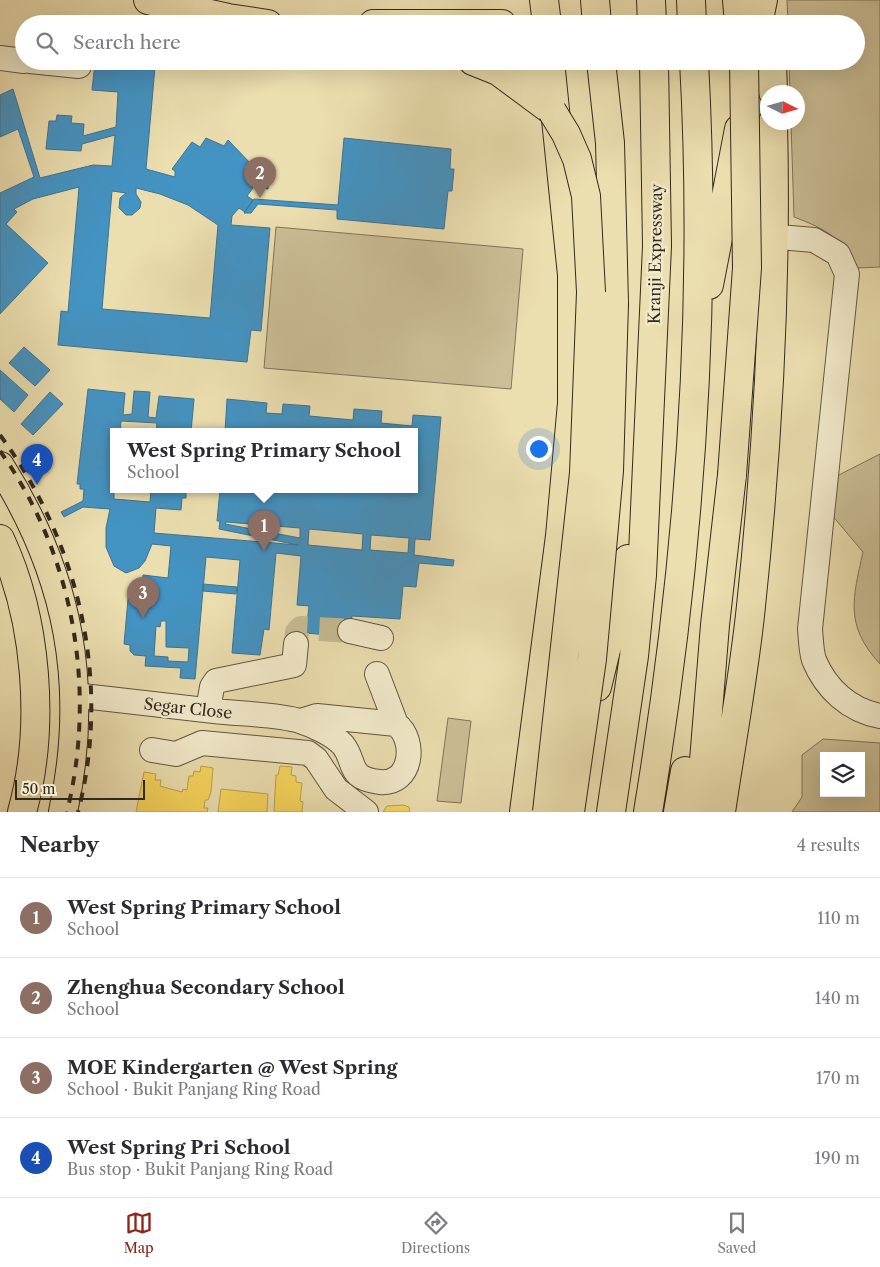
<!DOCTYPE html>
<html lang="en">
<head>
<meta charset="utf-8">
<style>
	body { margin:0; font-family:"Libre Caslon Text",serif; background:#f2f2f3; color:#2b2b33 }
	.controls { position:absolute; right:15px; bottom:15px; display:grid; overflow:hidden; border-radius:0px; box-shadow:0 5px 20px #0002 }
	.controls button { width:45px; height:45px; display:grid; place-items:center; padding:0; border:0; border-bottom:1px solid #e1e1e2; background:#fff; color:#2b2b33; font:25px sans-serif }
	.compass { position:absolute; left:760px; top:85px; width:45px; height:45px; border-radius:50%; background:#fff; box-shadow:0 5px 20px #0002; rotate:95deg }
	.scale { position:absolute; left:15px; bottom:12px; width:130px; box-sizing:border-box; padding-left:5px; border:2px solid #33281f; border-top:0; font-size:14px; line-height:18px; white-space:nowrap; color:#33281f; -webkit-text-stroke:4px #f2eacb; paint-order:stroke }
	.you { position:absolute; left:538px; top:448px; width:18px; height:18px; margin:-12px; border:4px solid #fff; border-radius:50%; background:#1a73e8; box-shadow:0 0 0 8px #1a73e833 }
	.badge { display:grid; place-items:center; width:32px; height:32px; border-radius:50%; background:#8f2418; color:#fff; font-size:16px; font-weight:700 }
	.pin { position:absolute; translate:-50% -41px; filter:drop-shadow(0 1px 2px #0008) }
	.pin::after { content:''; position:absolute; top:26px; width:18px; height:15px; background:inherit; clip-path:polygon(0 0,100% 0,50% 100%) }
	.popup { position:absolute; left:110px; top:428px; width:308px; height:65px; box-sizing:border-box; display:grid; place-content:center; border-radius:0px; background:#fff; filter:drop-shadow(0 1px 4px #0005); font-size:16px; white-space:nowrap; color:#7c7c81 }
	.popup b { font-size:19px; color:#2b2b33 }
	.popup::after { content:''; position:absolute; left:50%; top:100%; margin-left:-10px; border:10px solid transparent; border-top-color:#fff }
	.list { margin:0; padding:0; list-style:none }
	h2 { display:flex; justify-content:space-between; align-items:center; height:65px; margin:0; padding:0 20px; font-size:21px }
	h2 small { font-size:16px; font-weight:400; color:#7c7c81 }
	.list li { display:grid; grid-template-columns:32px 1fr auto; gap:15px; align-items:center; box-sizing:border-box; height:80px; padding:0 20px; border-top:1px solid #e1e1e2 }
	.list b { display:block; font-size:19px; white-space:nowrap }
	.list p { margin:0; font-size:16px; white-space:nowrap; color:#7c7c81 }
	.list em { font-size:16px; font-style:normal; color:#7c7c81 }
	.icon { flex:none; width:28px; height:28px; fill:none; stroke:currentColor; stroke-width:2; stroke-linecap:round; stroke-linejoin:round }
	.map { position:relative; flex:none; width:880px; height:812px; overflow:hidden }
	.search { position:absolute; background:#fff; box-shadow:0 5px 20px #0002; left:15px; right:15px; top:15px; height:55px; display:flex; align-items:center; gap:12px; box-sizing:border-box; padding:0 18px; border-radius:28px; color:#7c7c81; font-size:19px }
	.sheet { height:385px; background:#fff }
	nav { display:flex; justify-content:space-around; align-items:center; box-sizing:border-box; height:70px; border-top:1px solid #e1e1e2; background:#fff; font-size:14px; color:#7c7c81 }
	nav a { display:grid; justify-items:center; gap:2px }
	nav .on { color:#8f2418 }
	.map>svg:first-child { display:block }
</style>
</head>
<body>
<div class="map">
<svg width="880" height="812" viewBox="0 0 880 812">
	<rect width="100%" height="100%" fill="#ebdeaf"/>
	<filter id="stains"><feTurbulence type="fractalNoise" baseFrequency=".004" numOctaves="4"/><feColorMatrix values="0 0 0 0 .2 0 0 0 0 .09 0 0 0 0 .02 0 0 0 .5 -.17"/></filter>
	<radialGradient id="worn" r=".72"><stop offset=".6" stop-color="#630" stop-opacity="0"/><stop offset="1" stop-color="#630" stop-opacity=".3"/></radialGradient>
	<path fill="#ccbf97" stroke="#80745b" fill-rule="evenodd" d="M787 0H880V267L858 268C840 237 828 230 794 217L791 123 798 122V92H790L789 61H856V24H788Z
		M276 227 523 249 511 389 264 368Z
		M880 454V664C844 625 853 598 863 552L831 514 833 478Z
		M448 718 471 721 461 803 437 801Z
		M823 739 880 743V812H792L802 797V755ZM824 756H861V793H824Z"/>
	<path fill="#f6d55c" stroke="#bca14a" d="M201 766 213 768 211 792 208 800H205L204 808H208L207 812H136L144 772 156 774 155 780H161L160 786 182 792 183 789 187 790 189 776H193L194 771 200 772Z
		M280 766 292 767 291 775 296 776V782L302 783 300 801 303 802 302 812H274L276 775H278Z
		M221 789 268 794 267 812H218Z
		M403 805 409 807 410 812H383L387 806Z"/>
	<path fill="#4393c3" stroke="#3e7392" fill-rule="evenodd" d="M95 62 155 67 146 169 175 177V171L172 169 192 142 200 147 206 138 224 146 228 140 255 168 269 169 268 189 263 188 264 179 254 178 250 182 253 188 247 196 253 200 245 212 239 208 232 216 231 225 270 228 261 331 251 330 247 362 58 345 61 311 68 312 79 187 33 199 14 209 17 212 6 224 48 263 0 314V193L34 177 18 129 0 137V95L13 89 40 178 93 165 112 166 115 135 82 144 81 151 46 149 49 121H56L57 115 72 116 71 123 84 124 83 136 116 127 118 92 92 90ZM136 188 160 194 188 205 218 225 210 318 102 309 112 191 126 193 120 198 119 208 126 215H132L140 208 141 202 136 194Z
		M344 138 451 149 450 169H454L452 191H448L444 229 337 219V210L258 204 251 213H244L254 199 338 205Z
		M24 347 50 370 35 386 9 363Z
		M0 370 28 395 14 412 0 399Z
		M88 389 125 393 123 415 132 414 134 391 150 392 148 417 156 418 159 396 194 399 191 432H156L157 423 121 421 120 432H114V499L150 502 151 490H186V498H182L181 510 156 508 154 533 298 545 219 529 220 521H217L220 490H414V432H225L227 399 267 403 266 413 282 414 283 404 310 406 309 416 353 420 354 409 382 411 381 423 412 426 413 415 441 417 430 540 415 539 414 555 454 560 453 566 419 563 416 587 403 586 400 619 352 616 350 637 306 633 309 606 297 605 301 556 276 553 269 630 264 629 260 655 232 653 240 560 206 557 195 679 180 678 181 668 145 666 146 656 134 655 130 651V645L124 644 129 588 141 589 143 575 168 578 171 546 152 544 145 561 139 568 126 573 114 566 106 547V528L110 509 83 507 64 517 61 512 83 501 84 489H80V484H77ZM226 522 300 528V538L225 524ZM309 529 363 534 362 550 308 545ZM371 535 409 538 408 553 370 550ZM161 621H166V647L189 648 188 662 168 661V657L154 656 156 626 160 627Z
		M50 392 63 404 33 435 21 424Z
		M203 584 237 587 236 594 203 591Z"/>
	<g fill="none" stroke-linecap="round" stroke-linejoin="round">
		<path stroke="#c6ba92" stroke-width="24" stroke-dasharray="24 12" stroke-linecap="butt" d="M296 644 297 632 301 628 350 631"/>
		<defs>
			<path id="minor" d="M0 58 24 61
				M30 61 79 66
				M756 235 814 240 838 254 847 274 810 629C811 639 811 651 814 660 826 689 849 710 880 716
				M350 631 381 638
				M377 674 396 724
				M74 695C121 700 167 706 214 711 240 714 275 714 300 721 313 725 334 735 343 745 357 763 346 778 380 782 412 785 417 740 396 724L317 716 301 721
				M208 710 212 687 216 681 294 665 296 644
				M152 750 176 754 202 743 308 753 316 759 336 789 366 812"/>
			<path id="major" d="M0 466C69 575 90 686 63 812
				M0 539C37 618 46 727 22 812"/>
			<path id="highway" d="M148 0 228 18 268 24
				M544 0 547 24
				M595 0 597 24
				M651 0 652 24
				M691 0 692 24
				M737 0 739 24
				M373 24H502
				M758 24 763 0
				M473 61 498 71 552 111
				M525 61 548 103
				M601 61 610 143 614 303
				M772 61 773 92
				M709 285 739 129
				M597 687 628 559
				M524 812 560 536 572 403V275L550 61
				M611 812 634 656 642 575 657 246 654 61
				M648 812C689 564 708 312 694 61
				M678 812 685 771
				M698 812 703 773 715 625 732 475
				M721 812C731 744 744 675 751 606 768 445 777 284 773 122"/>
		</defs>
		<use href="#minor" stroke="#615643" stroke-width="26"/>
		<use href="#major" stroke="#33281f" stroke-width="30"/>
		<use href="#highway" stroke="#33281f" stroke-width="30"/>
		<use href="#minor" stroke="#f2eacb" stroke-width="24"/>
		<use href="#major" stroke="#ebdeaf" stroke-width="28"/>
		<use href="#highway" stroke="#ebdeaf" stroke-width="28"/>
		<path stroke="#33281f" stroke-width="4" stroke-dasharray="9 9" stroke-linecap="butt" d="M0 435C79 542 112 682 78 812
			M0 451C74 555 97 689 67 812"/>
		<defs>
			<path id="highway-bridge" d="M732 475 747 268 744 61
				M547 812 584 473 591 292 586 196 577 159 566 134 552 111
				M570 812 592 659 609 471 614 303"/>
		</defs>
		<use href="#highway-bridge" stroke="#33281f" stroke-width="30" stroke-linecap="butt"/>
		<use href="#highway-bridge" stroke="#ebdeaf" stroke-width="28"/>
	</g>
	<g text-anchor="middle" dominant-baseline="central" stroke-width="5" stroke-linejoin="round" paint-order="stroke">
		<g font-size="16" fill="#33281f" stroke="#f2eacb">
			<text transform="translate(655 254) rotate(-89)">Kranji Expressway</text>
			<text transform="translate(188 708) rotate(6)">Segar Close</text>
		</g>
	</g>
	<rect width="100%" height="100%" filter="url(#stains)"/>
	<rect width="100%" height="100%" fill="url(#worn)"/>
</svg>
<div class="controls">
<button><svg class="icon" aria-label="layers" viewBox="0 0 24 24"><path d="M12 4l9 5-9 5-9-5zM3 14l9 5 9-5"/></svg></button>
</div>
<svg class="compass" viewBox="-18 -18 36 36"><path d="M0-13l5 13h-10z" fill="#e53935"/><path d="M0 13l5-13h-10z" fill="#7c7c81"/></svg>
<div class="scale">50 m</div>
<div class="you"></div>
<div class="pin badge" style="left:264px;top:551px;background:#8d6e63">1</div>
<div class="popup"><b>West Spring Primary School</b>School</div>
<div class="pin badge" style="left:260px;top:198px;background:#8d6e63">2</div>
<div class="pin badge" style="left:143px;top:618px;background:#8d6e63">3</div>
<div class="pin badge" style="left:37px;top:485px;background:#1a4fb4">4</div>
<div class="search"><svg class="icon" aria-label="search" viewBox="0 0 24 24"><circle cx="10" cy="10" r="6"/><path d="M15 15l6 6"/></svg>Search here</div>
</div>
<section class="sheet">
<h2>Nearby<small>4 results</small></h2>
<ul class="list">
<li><span class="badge" style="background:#8d6e63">1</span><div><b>West Spring Primary School</b><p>School</p></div><em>110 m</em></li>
<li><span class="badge" style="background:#8d6e63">2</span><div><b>Zhenghua Secondary School</b><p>School</p></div><em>140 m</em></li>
<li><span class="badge" style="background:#8d6e63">3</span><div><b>MOE Kindergarten @ West Spring</b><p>School · Bukit Panjang Ring Road</p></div><em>170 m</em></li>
<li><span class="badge" style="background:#1a4fb4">4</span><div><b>West Spring Pri School</b><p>Bus stop · Bukit Panjang Ring Road</p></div><em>190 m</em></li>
</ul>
</section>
<nav>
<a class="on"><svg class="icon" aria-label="map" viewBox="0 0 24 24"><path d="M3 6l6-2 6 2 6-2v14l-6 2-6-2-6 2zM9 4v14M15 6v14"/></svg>Map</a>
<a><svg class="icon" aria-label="directions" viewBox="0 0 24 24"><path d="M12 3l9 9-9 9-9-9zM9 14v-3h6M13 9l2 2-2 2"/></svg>Directions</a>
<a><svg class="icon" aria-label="saved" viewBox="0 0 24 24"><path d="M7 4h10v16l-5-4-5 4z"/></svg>Saved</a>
</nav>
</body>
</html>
